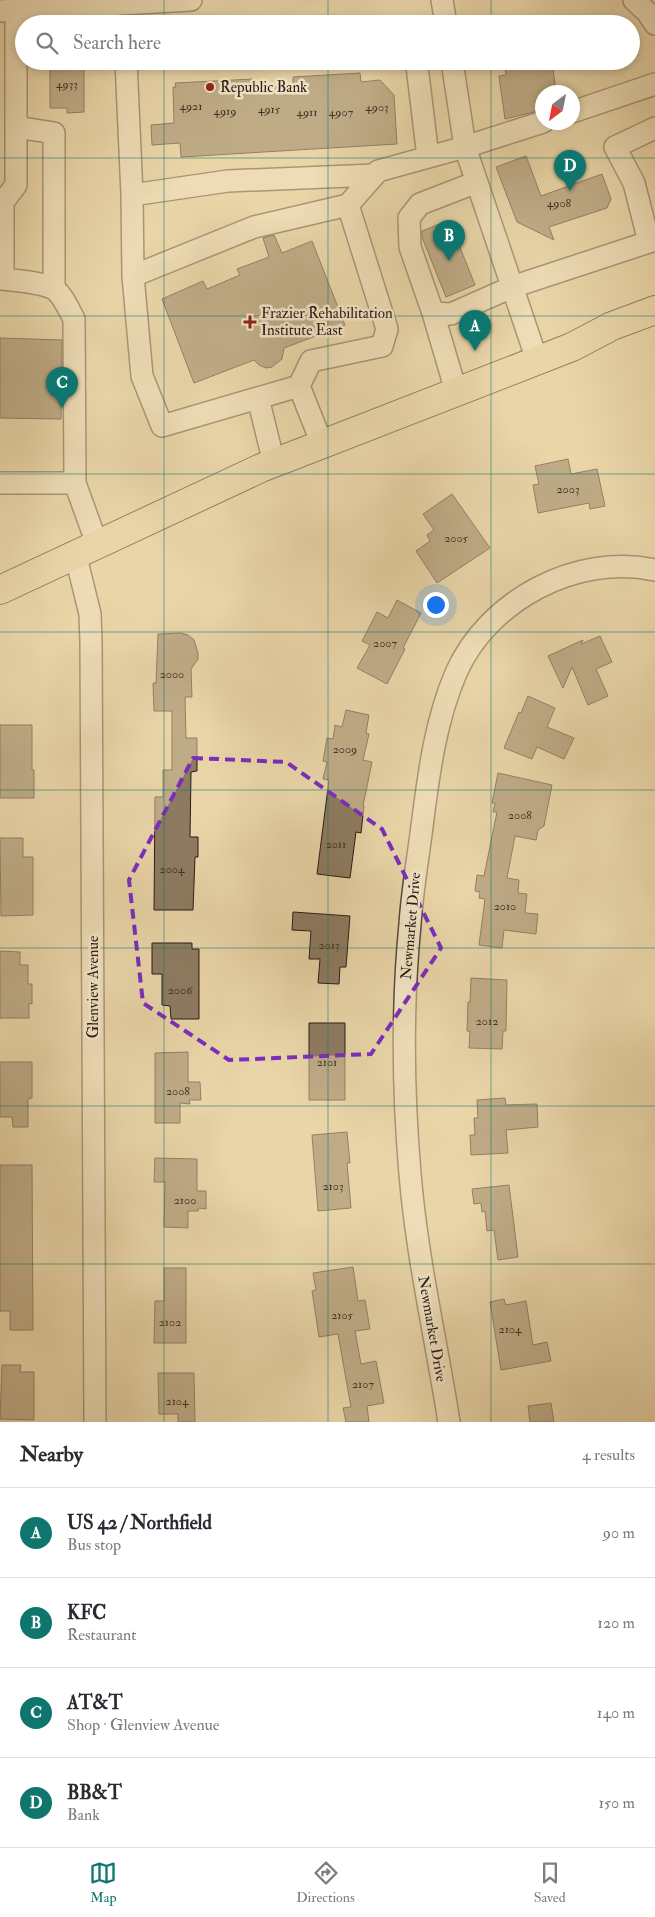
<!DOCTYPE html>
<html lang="en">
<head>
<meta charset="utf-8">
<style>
	body { margin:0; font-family:"IM FELL Double Pica",serif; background:#f7f7f7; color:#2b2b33 }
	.compass { position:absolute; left:535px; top:85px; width:45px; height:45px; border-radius:50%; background:#fff; box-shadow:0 2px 8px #0003; rotate:212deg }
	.you { position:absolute; left:435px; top:604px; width:18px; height:18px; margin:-12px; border:4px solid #fff; border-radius:50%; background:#1a73e8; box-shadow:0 0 0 8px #1a73e833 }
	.badge { display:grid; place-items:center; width:32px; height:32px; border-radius:50%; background:#0f766e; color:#fff; font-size:16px; font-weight:700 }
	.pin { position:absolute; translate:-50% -41px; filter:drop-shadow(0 1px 2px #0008) }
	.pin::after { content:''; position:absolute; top:26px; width:18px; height:15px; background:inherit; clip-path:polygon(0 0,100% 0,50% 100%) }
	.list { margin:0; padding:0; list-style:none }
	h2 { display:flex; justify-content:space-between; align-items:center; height:65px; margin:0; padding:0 20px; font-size:21px }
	h2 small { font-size:16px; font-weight:400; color:#7c7c81 }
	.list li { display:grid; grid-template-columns:32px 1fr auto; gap:15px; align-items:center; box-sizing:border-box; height:90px; padding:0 20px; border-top:1px solid #e1e1e2 }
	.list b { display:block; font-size:19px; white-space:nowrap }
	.list p { margin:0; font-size:16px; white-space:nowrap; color:#7c7c81 }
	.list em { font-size:16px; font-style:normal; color:#7c7c81 }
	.icon { flex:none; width:28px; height:28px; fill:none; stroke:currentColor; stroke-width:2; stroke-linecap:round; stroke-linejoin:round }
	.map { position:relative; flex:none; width:655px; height:1422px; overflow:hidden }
	.search { position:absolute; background:#fff; box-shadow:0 2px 8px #0003; left:15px; right:15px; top:15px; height:55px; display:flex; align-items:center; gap:12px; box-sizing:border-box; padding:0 18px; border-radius:28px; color:#7c7c81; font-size:19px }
	.sheet { height:425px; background:#fff }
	nav { display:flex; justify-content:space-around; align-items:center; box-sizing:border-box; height:70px; border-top:1px solid #e1e1e2; background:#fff; font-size:14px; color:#7c7c81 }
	nav a { display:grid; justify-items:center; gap:2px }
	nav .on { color:#0f766e }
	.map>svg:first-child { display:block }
</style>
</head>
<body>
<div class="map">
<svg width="655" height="1422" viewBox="0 0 655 1422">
	<rect width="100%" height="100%" fill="#e9d5a8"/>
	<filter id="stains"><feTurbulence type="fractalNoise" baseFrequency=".004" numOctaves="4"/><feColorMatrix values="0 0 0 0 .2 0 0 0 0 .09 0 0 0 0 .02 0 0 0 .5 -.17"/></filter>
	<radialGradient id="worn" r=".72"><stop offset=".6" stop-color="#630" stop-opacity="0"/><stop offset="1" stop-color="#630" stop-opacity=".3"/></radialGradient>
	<path fill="#8d7b61" stroke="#291a14" d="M50 61H84V112L67 113V108H50Z
		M504 61H552L556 92H542V110L505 119 499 76 506 75Z
		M360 73 361 82 380 80 394 95 397 144 181 157 180 143 152 145 151 125 174 123 173 87H176L175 83 253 79 254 88 293 86V77Z
		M526 156 541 196 602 174 611 199 607 208 549 227 554 240 517 222 496 167Z
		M447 221 449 225H451L475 285 446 297 422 237V231Z
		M274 235 282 253 312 241 345 325 284 348 282 359 272 367 266 368 259 365 254 360 194 383 162 299 203 281 207 289 240 275 237 269 269 257 263 238Z
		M0 338 62 340 61 419 0 418Z
		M568 459 571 474 597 469 605 506 590 509 589 503 538 513 533 485 539 484 535 466Z
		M452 494 490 548 437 583 416 551 430 541 427 535 434 530 423 514Z
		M397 600 421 613 403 648 405 649 387 684 357 668 370 645 362 641 377 612 388 618Z
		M181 633 188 635 194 640 198 653V659L191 669 192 697H185L186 738H197V771L191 772 190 837H198V857H195L193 910H154L155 797H163V770H172V711H154L153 683H156L158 634Z
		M600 636 612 662 596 669 608 696 588 705 572 667 563 688 548 656 583 640 581 644Z
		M528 696 555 708 547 727 574 738 564 759 537 747 532 759 504 748 519 712 521 713Z
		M346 710 369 715 366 733 369 734 363 760 372 762 363 806H364L361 833 356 832 350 878 317 874 329 780 323 779 327 762 323 761 327 738 333 739 335 725 342 727Z
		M0 725H32V770H34V798H0Z
		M498 773 552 785 544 826 538 830 536 840 515 836 507 878 519 880 518 893 527 894 525 913 538 914 536 934 504 930 502 948 479 945 485 899 479 898 480 892 475 891 477 875 484 876 497 812H493L495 803H492Z
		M0 838H23V857H33V915L1 916Z
		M293 912 350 916 346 967H340L339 984 318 983 320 959H309L311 931 292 930Z
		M152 943H192V949H199V1019H171L170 1006 162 1005V974H152Z
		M0 951 20 952V965H28V984H32V1004L29 1003V1018H0Z
		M471 978 507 980 506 1031H503L502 1049 469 1048 470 1031H467L468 1002H470Z
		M309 1023H345V1100H309Z
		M188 1052V1082H200L201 1100H189L190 1104 180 1103V1123H155V1053Z
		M0 1062H32V1098L28 1099V1127H13L12 1117H0Z
		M505 1098 506 1105 537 1104 538 1127 506 1130 508 1153 471 1155 470 1135H475L474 1118H478L477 1100Z
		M347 1132 350 1163H347L351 1208 318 1211 312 1135Z
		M155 1158 197 1159V1191H206V1209L199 1208 198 1211H188V1228L164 1227 165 1182H154Z
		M0 1165H32L33 1330H10V1311H0Z
		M509 1185 518 1257 498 1260 494 1230 487 1231 485 1211 482 1212 481 1203 474 1204 472 1189Z
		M353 1267 358 1301 365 1300 370 1329 355 1331 361 1364 376 1361 384 1403 367 1406 369 1422H346L343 1408 351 1407 338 1334 319 1337 312 1291 316 1290 313 1273Z
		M164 1268H186V1343H154L155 1301H164Z
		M504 1299 506 1305 526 1301 533 1345 547 1342 551 1361 501 1370 490 1302Z
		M2 1365H21L20 1372H34V1420L0 1419Z
		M158 1373H194L195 1422H178V1414H159Z
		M551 1403 554 1422H530L528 1406Z"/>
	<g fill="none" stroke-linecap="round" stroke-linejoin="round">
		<defs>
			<path id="minor" d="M442 0 446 24
				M634 0 647 12 655 24
				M0 11 191 0
				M126 61 132 195 133 276 142 376 162 426 299 386 311 361 382 346 387 329 348 205 378 171 465 147 452 61
				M413 61 417 66 428 157
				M572 112 655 84
				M16 127 54 133V289
				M477 182 420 204 409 218 410 247 433 313 451 314 512 287 649 242 634 183 615 147 655 128
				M132 195 228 181 374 175
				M133 276 254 227 348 205
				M0 279H3V202L16 185V10
				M3 279C18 281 42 282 54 289 63 295 69 310 74 319L75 483 97 544
				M433 313 456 391
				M537 360 465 147 543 122
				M299 386 322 444
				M258 398 274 463
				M0 483H75
				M75 553 90 614 91 641 95 1422
				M449 1422C436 1339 417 1258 410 1174 403 1092 402 1006 410 924 412 894 417 864 421 834 428 780 434 724 456 673 488 600 577 553 655 570"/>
			<path id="major" d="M0 590 261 468 572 347 612 326 655 310"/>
		</defs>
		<use href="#minor" stroke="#594939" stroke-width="24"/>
		<use href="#major" stroke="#291a14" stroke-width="30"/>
		<use href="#minor" stroke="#f1e4c6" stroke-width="21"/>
		<use href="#major" stroke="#e9d5a8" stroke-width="28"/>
	</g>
	<path d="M0 0H655V1422H0ZM193 758 286 762 382 829 441 948 371 1054 229 1060 143 1003 129 880Z" fill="#e9d5a8" fill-opacity=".55" fill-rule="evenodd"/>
	<path fill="none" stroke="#7b2cbf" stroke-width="4" stroke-dasharray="10 6" stroke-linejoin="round" d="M193 758 286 762 382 829 441 948 371 1054 229 1060 143 1003 129 880Z"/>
	<path fill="none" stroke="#0f766e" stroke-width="1" stroke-opacity="0.55" d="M164 0V24M328 0V24M491 0V24M164 61V1422M328 61V1422M491 61V1422M0 158H655M0 316H655M0 474H655M0 632H655M0 790H655M0 948H655M0 1106H655M0 1264H655"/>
	<g fill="#8f2418" stroke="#f1e4c6" stroke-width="2">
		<circle cx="210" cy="87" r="5"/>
		<path d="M247.5 314.5h5v5h5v5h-5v5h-5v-5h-5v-5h5z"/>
	</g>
	<g text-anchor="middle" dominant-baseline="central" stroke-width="5" stroke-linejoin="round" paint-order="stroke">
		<g font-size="12" fill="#423227">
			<text x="67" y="84">4933</text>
			<text x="191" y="106">4921</text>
			<text x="377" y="107">4903</text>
			<text x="269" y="109">4915</text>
			<text x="225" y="111">4919</text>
			<text x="307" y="112">4911</text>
			<text x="341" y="112">4907</text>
			<text x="559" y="203">4908</text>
			<text x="568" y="489">2003</text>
			<text x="456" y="538">2005</text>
			<text x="385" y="643">2007</text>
			<text x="172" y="674">2000</text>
			<text x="345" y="749">2009</text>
			<text x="520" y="815">2008</text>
			<text x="336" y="844">2011</text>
			<text x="172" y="869">2004</text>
			<text x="505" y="906">2010</text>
			<text x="329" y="945">2013</text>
			<text x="180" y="990">2006</text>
			<text x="487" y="1021">2012</text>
			<text x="327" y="1062">2101</text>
			<text x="178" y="1091">2008</text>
			<text x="333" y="1186">2103</text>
			<text x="185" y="1200">2100</text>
			<text x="342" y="1315">2105</text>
			<text x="170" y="1322">2102</text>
			<text x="510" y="1329">2104</text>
			<text x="363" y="1384">2107</text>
			<text x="177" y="1401">2104</text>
		</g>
		<g font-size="15" fill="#291a14" stroke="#f1e4c6" text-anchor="start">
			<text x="220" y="87">Republic Bank</text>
			<text x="261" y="313">Frazier Rehabilitation<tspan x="261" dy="17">Institute East</tspan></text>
		</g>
		<g font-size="15" fill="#291a14" stroke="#f1e4c6">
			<text transform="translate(411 926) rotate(-85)">Newmarket Drive</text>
			<text transform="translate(93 987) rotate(-90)">Glenview Avenue</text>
			<text transform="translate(432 1329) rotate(80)">Newmarket Drive</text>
		</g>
	</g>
	<rect width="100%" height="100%" filter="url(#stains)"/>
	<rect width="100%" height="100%" fill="url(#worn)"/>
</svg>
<svg class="compass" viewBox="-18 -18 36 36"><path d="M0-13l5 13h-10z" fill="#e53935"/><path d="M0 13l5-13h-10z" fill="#7c7c81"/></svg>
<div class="you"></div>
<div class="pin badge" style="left:475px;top:351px">A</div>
<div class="pin badge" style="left:449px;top:261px">B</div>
<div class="pin badge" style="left:62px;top:408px">C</div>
<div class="pin badge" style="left:570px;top:191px">D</div>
<div class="search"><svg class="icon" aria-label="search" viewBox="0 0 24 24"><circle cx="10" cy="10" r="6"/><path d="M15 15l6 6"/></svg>Search here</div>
</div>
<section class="sheet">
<h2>Nearby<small>4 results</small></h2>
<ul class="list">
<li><span class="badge">A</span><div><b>US 42 / Northfield</b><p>Bus stop</p></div><em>90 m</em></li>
<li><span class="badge">B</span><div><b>KFC</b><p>Restaurant</p></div><em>120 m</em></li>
<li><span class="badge">C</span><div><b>AT&amp;T</b><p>Shop · Glenview Avenue</p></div><em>140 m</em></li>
<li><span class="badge">D</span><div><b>BB&amp;T</b><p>Bank</p></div><em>150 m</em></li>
</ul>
</section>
<nav>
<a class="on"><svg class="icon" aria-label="map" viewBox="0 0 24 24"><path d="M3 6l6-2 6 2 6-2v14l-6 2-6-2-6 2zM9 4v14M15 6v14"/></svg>Map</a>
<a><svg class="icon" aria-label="directions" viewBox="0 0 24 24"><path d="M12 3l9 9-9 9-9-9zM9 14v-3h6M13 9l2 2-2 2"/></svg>Directions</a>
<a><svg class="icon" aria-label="saved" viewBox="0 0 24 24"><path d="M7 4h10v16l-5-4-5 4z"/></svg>Saved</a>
</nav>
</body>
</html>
